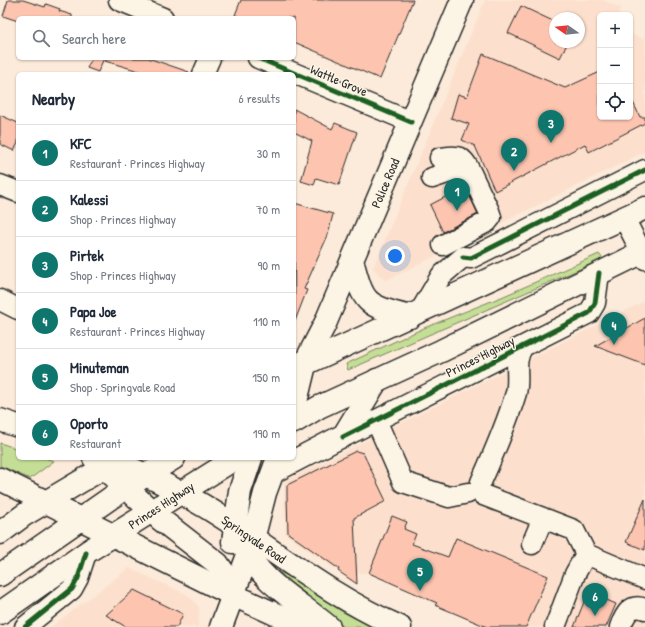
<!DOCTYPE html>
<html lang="en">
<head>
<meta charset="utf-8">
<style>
	body { margin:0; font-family:"Patrick Hand",sans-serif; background:#f6f6f7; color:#1f2937 }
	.controls { position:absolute; right:12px; top:12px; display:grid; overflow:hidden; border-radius:6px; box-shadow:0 1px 3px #0004 }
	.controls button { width:36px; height:36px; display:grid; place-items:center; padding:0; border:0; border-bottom:1px solid #e0e1e3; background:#fff; color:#1f2937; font:20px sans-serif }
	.compass { position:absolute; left:549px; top:12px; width:36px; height:36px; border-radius:50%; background:#fff; box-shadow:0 1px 3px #0004; rotate:284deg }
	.you { position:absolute; left:395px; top:256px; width:14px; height:14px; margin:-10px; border:3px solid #fff; border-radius:50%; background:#1a73e8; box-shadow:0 0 0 6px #1a73e833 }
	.badge { display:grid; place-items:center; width:26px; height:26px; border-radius:50%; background:#0f766e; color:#fff; font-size:13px; font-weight:700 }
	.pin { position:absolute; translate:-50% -33px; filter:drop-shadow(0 1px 2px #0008) }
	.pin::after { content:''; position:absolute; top:21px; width:14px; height:12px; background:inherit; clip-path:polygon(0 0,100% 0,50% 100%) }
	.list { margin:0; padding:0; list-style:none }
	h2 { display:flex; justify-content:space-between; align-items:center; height:52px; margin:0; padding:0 16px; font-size:17px }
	h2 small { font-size:13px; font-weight:400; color:#747a83 }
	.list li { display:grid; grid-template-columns:26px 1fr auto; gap:12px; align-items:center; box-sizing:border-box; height:56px; padding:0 16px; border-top:1px solid #e0e1e3 }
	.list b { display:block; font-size:15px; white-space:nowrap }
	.list p { margin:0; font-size:13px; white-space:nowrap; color:#747a83 }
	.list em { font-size:13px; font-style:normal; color:#747a83 }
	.icon { flex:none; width:22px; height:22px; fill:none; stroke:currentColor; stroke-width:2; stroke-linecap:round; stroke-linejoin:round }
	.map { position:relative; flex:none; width:645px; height:627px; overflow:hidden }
	.search { position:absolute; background:#fff; box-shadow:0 1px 3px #0004; left:16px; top:16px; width:280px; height:44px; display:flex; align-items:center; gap:10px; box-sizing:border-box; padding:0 14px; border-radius:6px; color:#747a83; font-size:15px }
	.panel { position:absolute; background:#fff; box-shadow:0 1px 3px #0004; left:16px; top:72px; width:280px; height:388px; border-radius:6px }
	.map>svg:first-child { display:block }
</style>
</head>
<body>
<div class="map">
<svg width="645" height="627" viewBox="0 0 645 627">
	<rect width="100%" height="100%" fill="#fcebda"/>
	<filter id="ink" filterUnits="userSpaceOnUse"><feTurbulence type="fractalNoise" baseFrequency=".025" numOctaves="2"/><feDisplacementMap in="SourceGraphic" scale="8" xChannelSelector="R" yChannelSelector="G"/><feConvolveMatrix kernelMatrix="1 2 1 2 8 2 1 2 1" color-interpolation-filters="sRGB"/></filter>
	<g filter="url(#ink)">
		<path fill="#fce0cd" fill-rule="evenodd" d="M485 0H603L621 8 618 15H600V117H630V33L643 39 645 35V152L385 281 373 268ZM555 18H579V42H555Z
			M645 301V627H487L435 605 422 597 369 573H356L357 584 285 534 284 483 287 480Z
			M129 568 188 595 199 607 198 627H51Z"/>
		<path fill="#c4de95" stroke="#788460" d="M599 254 603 259 348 370 346 364 424 328 504 296Z
			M0 443 18 449V458H45L54 461 30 479 0 466Z
			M277 571 292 578 343 612 372 627H344L275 576Z"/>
		<path fill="#fdc5b0" stroke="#2b2b2b" d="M8 0H23L45 7 46 4 60 9 59 11 72 15V18H18V21L3 16Z
			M241 0H413L380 79 294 42V18H242L235 15Z
			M521 6 555 22V42H568L560 58 508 33Z
			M483 54 565 88 600 72V117H630V96L640 117H645V123L589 152 585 144 495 191 475 146 462 140 469 124 451 118 458 94 467 97Z
			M92 58H104L98 72 87 68Z
			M106 58H148L189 72 188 74H149L105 61Z
			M294 109 332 129 335 123 357 132 339 185 316 178 314 185 301 181 312 141 294 132Z
			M0 115 18 123V143L14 151 0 144Z
			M464 184 478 214 443 232 430 205 449 195 448 193Z
			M294 203 333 214 328 235 304 289 307 290 295 321Z
			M645 318V365L595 346Z
			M356 451 363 453 386 501 354 518 357 584 338 571 339 569 288 533 287 496V485Z
			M645 499V550L626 542Z
			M392 516 407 522 404 529 416 534 412 544 448 557 456 538 548 576 526 627H487L435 605 437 603 369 573Z
			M134 590 183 614 177 627H126L106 615Z
			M588 592 616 604 606 627H574Z"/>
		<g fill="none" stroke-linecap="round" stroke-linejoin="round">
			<defs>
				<path id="minor" d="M119 0 163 18
					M258 58 411 122
					M203 74 210 58
					M440 158C457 156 462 154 470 171
					M432 178 453 171H470L489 211 491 217 487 222 443 245
					M0 185 18 192
					M624 218 645 259
					M0 300 18 309
					M420 312 441 276 463 257 471 258 645 170
					M376 420 403 482 449 497 468 493
					M343 437 589 313 595 303 599 273
					M481 482C494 453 507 423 516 393 520 377 513 362 522 348
					M483 495 574 530 586 554 645 579
					M532 544 543 518
					M25 627 72 589 78 578 86 553
					M555 627 575 574 586 554
					M620 627C625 615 630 603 645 609"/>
				<path id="major" d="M352 260C364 305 365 305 410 317
					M294 384 325 324 462 0
					M294 410 304 369
					M94 458 160 519 218 564 226 576 233 595
					M273 472 344 435 377 380
					M233 542 240 491 251 458
					M243 545C260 582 298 601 329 627
					M221 627 251 547 265 493 278 458"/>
				<path id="highway" d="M294 369 645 208
					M0 420 18 426
					M294 422 319 407 441 351 645 251
					M105 458C150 475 194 498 234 525 288 561 340 601 400 627
					M0 479 233 595 304 627
					M0 533 24 515 120 458
					M0 575 125 488 174 458
					M0 613 90 550 236 458"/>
			</defs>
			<use href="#minor" stroke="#2b2b2b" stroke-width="23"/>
			<use href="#major" stroke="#2b2b2b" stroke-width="25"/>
			<use href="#highway" stroke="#2b2b2b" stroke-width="25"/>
			<use href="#minor" stroke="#fcf5e5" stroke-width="20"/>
			<use href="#major" stroke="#fcf5e5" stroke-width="22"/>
			<use href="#highway" stroke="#fcf5e5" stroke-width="22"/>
			<defs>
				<path id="cycleway" d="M258 58 411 122
					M463 257 471 258 645 170
					M343 437 589 313 595 303 599 273
					M25 627 72 589 78 578 86 553"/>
			</defs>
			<use href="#cycleway" stroke="#fcf5e5" stroke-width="8"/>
			<use href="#cycleway" stroke="#1b5e20" stroke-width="5"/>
		</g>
	</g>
	<g text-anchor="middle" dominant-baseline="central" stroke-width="3" stroke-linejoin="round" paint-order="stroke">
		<g font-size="13" fill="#2b2b2b" stroke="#fcf5e5">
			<text transform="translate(339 80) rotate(23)">Wattle Grove</text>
			<text transform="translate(385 183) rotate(-67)">Police Road</text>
			<text transform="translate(480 356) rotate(-27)">Princes Highway</text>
			<text transform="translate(161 505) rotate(-33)">Princes Highway</text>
			<text transform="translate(254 539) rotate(34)">Springvale Road</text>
		</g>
	</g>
</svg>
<div class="controls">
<button>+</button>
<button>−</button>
<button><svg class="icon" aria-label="locate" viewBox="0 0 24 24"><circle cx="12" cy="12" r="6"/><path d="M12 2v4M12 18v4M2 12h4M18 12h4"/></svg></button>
</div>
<svg class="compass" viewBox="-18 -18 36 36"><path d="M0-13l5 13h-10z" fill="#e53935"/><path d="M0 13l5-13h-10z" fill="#747a83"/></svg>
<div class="you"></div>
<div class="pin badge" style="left:457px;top:211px">1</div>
<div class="pin badge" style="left:514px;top:171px">2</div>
<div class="pin badge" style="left:551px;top:143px">3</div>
<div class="pin badge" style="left:614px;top:345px">4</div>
<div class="pin badge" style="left:420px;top:591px">5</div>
<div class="pin badge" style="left:595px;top:616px">6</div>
<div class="search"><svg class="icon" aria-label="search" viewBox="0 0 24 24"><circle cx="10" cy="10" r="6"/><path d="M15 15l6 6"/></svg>Search here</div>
<section class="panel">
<h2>Nearby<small>6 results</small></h2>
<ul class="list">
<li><span class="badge">1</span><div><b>KFC</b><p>Restaurant · Princes Highway</p></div><em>30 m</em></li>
<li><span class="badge">2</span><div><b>Kalessi</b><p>Shop · Princes Highway</p></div><em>70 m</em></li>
<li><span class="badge">3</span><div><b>Pirtek</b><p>Shop · Princes Highway</p></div><em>90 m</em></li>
<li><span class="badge">4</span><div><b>Papa Joe</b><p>Restaurant · Princes Highway</p></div><em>110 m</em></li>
<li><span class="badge">5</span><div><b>Minuteman</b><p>Shop · Springvale Road</p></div><em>150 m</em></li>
<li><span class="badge">6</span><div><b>Oporto</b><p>Restaurant</p></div><em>190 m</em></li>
</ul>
</section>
</div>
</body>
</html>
